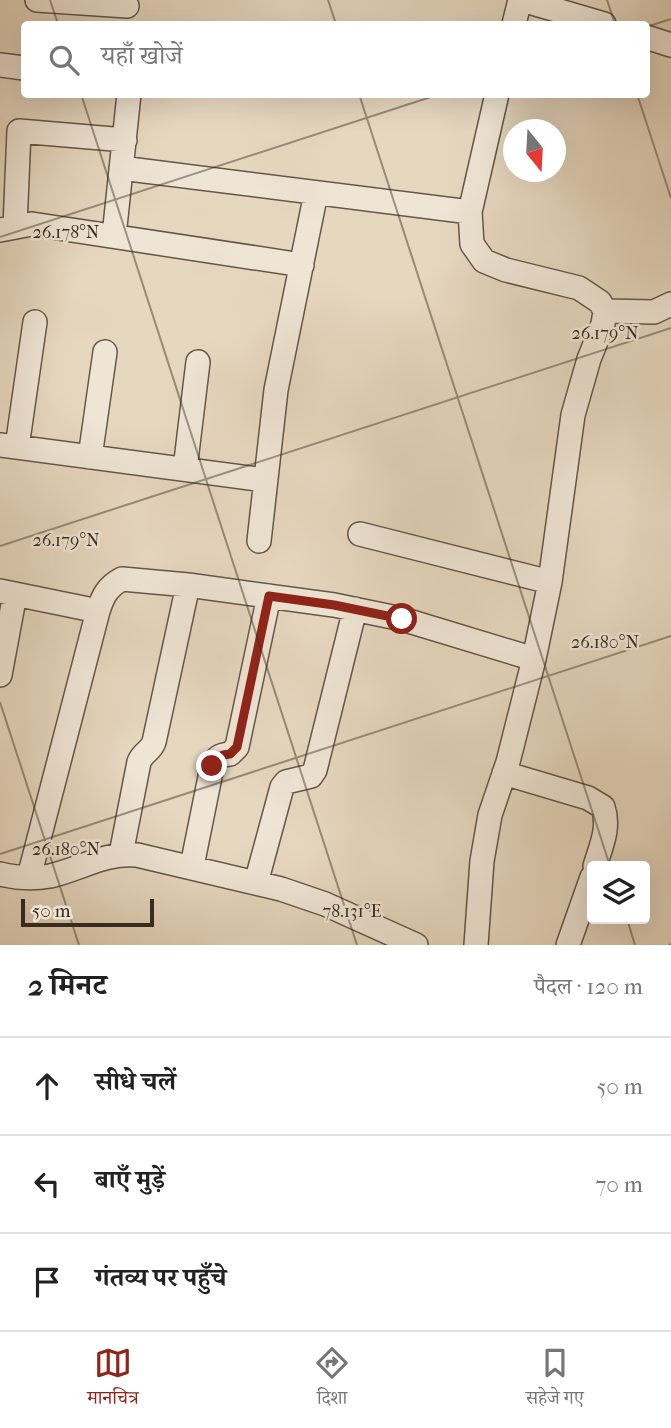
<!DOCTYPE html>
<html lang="hi">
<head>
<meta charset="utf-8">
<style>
	body { margin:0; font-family:"IM FELL French Canon","Noto Serif Devanagari",serif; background:#f6f6f6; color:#222 }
	.controls { position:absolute; right:21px; bottom:21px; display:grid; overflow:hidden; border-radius:7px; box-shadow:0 7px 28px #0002 }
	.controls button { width:63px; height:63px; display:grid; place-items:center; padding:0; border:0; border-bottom:2px solid #e0e0e0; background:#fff; color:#222; font:35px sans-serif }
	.compass { position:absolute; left:503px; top:119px; width:63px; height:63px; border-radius:50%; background:#fff; box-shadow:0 7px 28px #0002; rotate:162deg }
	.scale { position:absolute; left:21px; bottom:18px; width:133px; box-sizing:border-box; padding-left:7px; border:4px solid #372c1f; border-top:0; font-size:19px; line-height:24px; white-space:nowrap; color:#372c1f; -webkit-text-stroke:5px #efe5d5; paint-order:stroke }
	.stop { position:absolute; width:21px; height:21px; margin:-16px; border:5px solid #8f2418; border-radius:50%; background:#fff }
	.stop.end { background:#8f2418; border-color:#fff; box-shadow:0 2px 7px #0008 }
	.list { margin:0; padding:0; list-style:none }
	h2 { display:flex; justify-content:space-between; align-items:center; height:91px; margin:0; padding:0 28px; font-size:30px }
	h2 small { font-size:23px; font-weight:400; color:#767676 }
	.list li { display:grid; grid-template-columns:46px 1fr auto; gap:21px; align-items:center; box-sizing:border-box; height:98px; padding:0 28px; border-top:2px solid #e0e0e0 }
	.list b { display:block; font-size:26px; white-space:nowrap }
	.list em { font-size:23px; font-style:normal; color:#767676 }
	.icon { flex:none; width:38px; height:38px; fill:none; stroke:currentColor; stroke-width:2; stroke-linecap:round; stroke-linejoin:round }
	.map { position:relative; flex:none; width:671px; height:945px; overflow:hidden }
	.search { position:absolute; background:#fff; box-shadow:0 7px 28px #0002; left:21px; right:21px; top:21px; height:77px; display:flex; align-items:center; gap:18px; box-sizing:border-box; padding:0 24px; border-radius:7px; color:#767676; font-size:26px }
	.sheet { height:385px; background:#fff }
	nav { display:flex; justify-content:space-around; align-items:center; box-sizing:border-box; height:98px; border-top:2px solid #e0e0e0; background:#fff; font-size:19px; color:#767676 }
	nav a { display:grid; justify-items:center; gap:4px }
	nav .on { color:#8f2418 }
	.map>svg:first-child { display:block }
</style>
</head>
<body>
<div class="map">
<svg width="671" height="945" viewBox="0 0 671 945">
	<rect width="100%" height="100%" fill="#e6d7bf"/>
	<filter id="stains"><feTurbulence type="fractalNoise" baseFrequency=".00286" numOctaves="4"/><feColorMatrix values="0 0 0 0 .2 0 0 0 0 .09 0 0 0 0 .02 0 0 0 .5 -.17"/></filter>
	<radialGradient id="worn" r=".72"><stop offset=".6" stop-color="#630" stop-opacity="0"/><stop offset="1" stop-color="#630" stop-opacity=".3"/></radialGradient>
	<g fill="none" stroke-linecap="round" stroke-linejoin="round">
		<defs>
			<path id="minor" d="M37 0 127 6
				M522 0 604 24
				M514 24 520 0
				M646 37 671 45
				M0 65 24 68
				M121 168 470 212
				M15 226 19 131 125 140
				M0 230 32 224 302 265
				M114 236 129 94
				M605 311 654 312 671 304
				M0 445 265 480
				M17 447 35 322
				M90 457 105 352
				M185 469 198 362
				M360 534 550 582
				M259 541 276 390 316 193
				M0 591 98 611
				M0 675 15 594
				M504 773 588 798 603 807C610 828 601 846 595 866
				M121 854 139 762C142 753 151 751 154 742L188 585
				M192 866 212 767C216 757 220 755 230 754L237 747 269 596
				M0 874C16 878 34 879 50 876 81 869 105 852 137 855L281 889 325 904 416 945
				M29 877 98 611C103 596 107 587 122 579L188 585 334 605 402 619 534 659
				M256 883 282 787 286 782 311 776 315 770 355 609
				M476 945 482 861 490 815 508 762 534 659 550 582 573 415 589 359 603 324 605 311 600 302 579 288 506 270 484 261 472 244 470 212 497 94
				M568 945 592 877"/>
		</defs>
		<use href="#minor" stroke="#635747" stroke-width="26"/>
		<use href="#minor" stroke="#efe5d5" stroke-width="23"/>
	</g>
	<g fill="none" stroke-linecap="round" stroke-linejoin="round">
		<path stroke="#8f2418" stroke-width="9" d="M212 766C216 757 220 755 230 754L237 747 269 596 334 605 402 619"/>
	</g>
	<path fill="none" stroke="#372c1f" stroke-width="2" stroke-opacity="0.45" d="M50 0 58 24M328 0 336 24M607 0 615 24M646 27 671 19M81 94 357 945M359 94 610 866M637 94 671 198M0 237 440 94M0 546 671 328M0 702 79 945M0 854 671 636M627 919 635 945M669 945 671 944"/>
	<g font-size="18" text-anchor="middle" fill="#372c1f" stroke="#efe5d5" stroke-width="5" stroke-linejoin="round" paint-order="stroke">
		<text x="66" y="238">26.178°N</text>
		<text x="605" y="339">26.179°N</text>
		<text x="66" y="546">26.179°N</text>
		<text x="605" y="648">26.180°N</text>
		<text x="66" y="855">26.180°N</text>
		<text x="352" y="917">78.131°E</text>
	</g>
	<rect width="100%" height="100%" filter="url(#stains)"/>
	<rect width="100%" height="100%" fill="url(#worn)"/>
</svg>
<div class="controls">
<button><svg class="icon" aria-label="layers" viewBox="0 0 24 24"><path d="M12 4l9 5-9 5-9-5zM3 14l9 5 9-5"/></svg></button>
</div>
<svg class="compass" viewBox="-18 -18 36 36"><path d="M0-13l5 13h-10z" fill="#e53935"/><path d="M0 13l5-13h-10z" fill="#767676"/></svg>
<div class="scale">50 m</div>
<div class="stop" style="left:402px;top:619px"></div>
<div class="stop end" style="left:212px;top:766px"></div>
<div class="search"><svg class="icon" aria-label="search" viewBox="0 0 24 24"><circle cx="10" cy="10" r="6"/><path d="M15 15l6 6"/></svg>यहाँ खोजें</div>
</div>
<section class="sheet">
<h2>2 मिनट<small>पैदल · 120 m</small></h2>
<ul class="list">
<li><svg class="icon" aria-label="ahead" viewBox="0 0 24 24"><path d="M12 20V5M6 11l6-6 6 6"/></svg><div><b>सीधे चलें</b></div><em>50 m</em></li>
<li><svg class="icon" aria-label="left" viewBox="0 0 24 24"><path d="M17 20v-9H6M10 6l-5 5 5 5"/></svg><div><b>बाएँ मुड़ें</b></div><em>70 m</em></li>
<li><svg class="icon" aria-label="arrive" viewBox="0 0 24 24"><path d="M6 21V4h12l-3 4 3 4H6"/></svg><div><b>गंतव्य पर पहुँचे</b></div></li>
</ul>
</section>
<nav>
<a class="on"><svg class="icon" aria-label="map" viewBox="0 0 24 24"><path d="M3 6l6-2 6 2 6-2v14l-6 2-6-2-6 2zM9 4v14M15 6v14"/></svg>मानचित्र</a>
<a><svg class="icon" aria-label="directions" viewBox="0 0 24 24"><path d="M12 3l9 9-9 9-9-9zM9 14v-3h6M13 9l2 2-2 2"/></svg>दिशा</a>
<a><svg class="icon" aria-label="saved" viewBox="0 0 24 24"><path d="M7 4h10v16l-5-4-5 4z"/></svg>सहेजे गए</a>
</nav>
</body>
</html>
